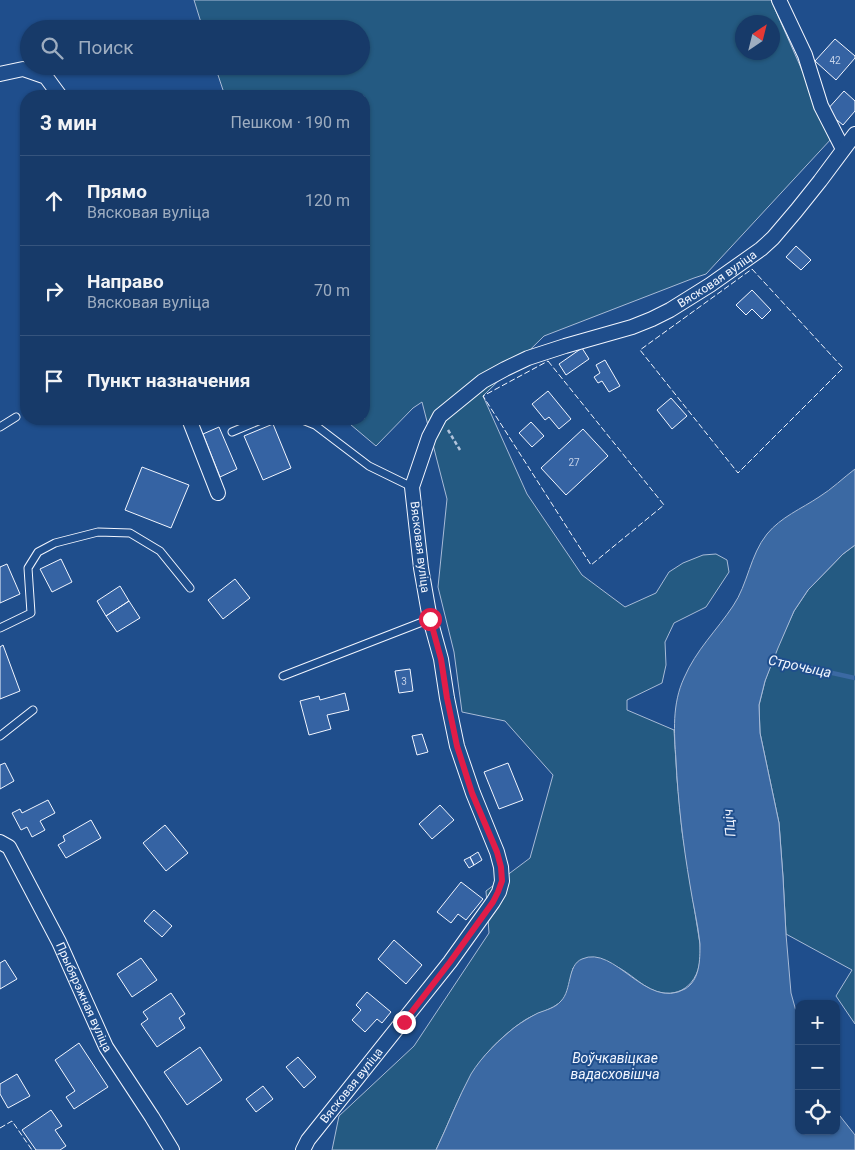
<!DOCTYPE html>
<html lang="ru">
<head>
<meta charset="utf-8">
<style>
	body { margin:0; font-family:Roboto,sans-serif; background:#244571; color:#f1f3f6 }
	.controls { position:absolute; right:15px; bottom:15px; display:grid; overflow:hidden; border-radius:10px; box-shadow:0 1px 4px #0004 }
	.controls button { width:45px; height:45px; display:grid; place-items:center; padding:0; border:0; border-bottom:1px solid #36547d; background:#173a69; color:#f1f3f6; font:25px sans-serif }
	.compass { position:absolute; left:735px; top:15px; width:45px; height:45px; border-radius:50%; background:#173a69; box-shadow:0 1px 4px #0004; rotate:35deg }
	.stop { position:absolute; width:15px; height:15px; margin:-11px; border:4px solid #e11d48; border-radius:50%; background:#fff }
	.stop.end { background:#e11d48; border-color:#fff; box-shadow:0 1px 5px #0008 }
	.list { margin:0; padding:0; list-style:none }
	h2 { display:flex; justify-content:space-between; align-items:center; height:65px; margin:0; padding:0 20px; font-size:21px }
	h2 small { font-size:16px; font-weight:400; color:#9eadc0 }
	.list li { display:grid; grid-template-columns:32px 1fr auto; gap:15px; align-items:center; box-sizing:border-box; height:90px; padding:0 20px; border-top:1px solid #36547d }
	.list b { display:block; font-size:19px; white-space:nowrap }
	.list p { margin:0; font-size:16px; white-space:nowrap; color:#9eadc0 }
	.list em { font-size:16px; font-style:normal; color:#9eadc0 }
	.icon { flex:none; width:28px; height:28px; fill:none; stroke:currentColor; stroke-width:2; stroke-linecap:round; stroke-linejoin:round }
	.map { position:relative; flex:none; width:855px; height:1150px; overflow:hidden }
	.search { position:absolute; background:#173a69; box-shadow:0 1px 4px #0004; left:20px; top:20px; width:350px; height:55px; display:flex; align-items:center; gap:12px; box-sizing:border-box; padding:0 18px; border-radius:28px; color:#9eadc0; font-size:19px }
	.panel { position:absolute; background:#173a69; box-shadow:0 1px 4px #0004; left:20px; top:90px; width:350px; height:335px; border-radius:20px }
	.map>svg:first-child { display:block }
</style>
</head>
<body>
<div class="map">
<svg width="855" height="1150" viewBox="0 0 855 1150">
	<rect width="100%" height="100%" fill="#1f4e8c"/>
	<path fill="#245a82" stroke="#a8bbd7" fill-rule="evenodd" d="M194 0H771L832 138 706 274 694 278 544 336 483 396 527 494 582 575 625 607 656 593 669 572 683 563 703 555 716 554 727 560 729 572 706 607 674 623 665 642 666 665 662 683 627 700V710L674 730 677 779 682 831 700 944C700 949 701 955 700 960 697 989 672 1002 647 987 638 982 624 969 615 966 609 963 581 968 573 968 571 976 570 987 567 994 558 1010 539 1011 525 1020 510 1030 495 1043 483 1058 463 1083 450 1121 436 1150H332L339 1116 414 1046 489 933 486 891 530 858 553 775 505 721 462 712 454 652 438 587 447 499 422 402 413 408 376 446 344 419H364V96H225L215 66H361V29H203ZM742 22H772V52H742Z
		M855 545V1024L836 996 852 970 786 934 783 877 779 823 760 733 759 705 765 681 777 648 794 611 808 590 843 554Z"/>
	<path fill="#3b69a3" stroke="#a8bbd7" d="M855 469V545L843 554 808 590 794 611 778 648 765 681 759 705 760 733 779 823 783 877 786 934 791 993 799 1022V1131H836V1111L855 1135V1150H436C448 1125 458 1098 471 1074 482 1056 499 1040 515 1027 522 1022 530 1017 538 1013 546 1010 555 1008 561 1001 572 990 567 965 582 959 615 944 646 1011 685 989 700 980 700 960 700 944 698 924 693 905 690 885 683 844 678 802 676 760 674 732 672 704 684 678 696 650 717 630 733 606 748 584 750 555 767 534 781 517 801 509 819 497 832 489 843 478 855 469Z"/>
	<g fill="none" stroke-linecap="round" stroke-linejoin="round">
		<path stroke="#3b69a3" stroke-width="4.5" d="M769 659 855 678"/>
	</g>
	<path fill="#3563a3" stroke="#f2f6ff" d="M835 39 855 56V58L836 80 815 61Z
		M844 91 855 101V111L843 125 826 111Z
		M796 246 811 260 801 270 786 257Z
		M752 290 771 310 762 319 752 309 746 315 736 305Z
		M582 348 589 359 566 375 559 364Z
		M605 360 620 386 609 392 602 381 598 383 594 377 600 373 596 365Z
		M548 391 571 419 559 429 549 417 545 420 532 404Z
		M671 398 687 416 672 429 657 410Z
		M531 422 544 436 532 447 519 433Z
		M273 424 291 468 263 480 244 436Z
		M219 427 237 469 220 477 203 434Z
		M583 429 608 456 566 495 541 468Z
		M142 467 189 485 171 528 125 510Z
		M61 559 72 582 52 592 40 569Z
		M7 564 20 594 0 603V567Z
		M235 579 250 598 223 619 208 600Z
		M120 586 129 601 106 616 97 601Z
		M129 601 140 618 117 632 106 616Z
		M3 645 20 691 0 699V647Z
		M410 669 413 691 399 693 395 671Z
		M345 693 349 710 327 715 331 729 309 735 300 701 319 696 320 700Z
		M422 734 428 752 417 755 412 736Z
		M5 763 14 781 0 789V765Z
		M508 763 523 800 499 809 484 772Z
		M48 800 55 813 40 821 45 830 32 837 27 827 21 830 12 813 20 809 22 813Z
		M440 805 454 820 432 839 419 824Z
		M91 820 101 838 66 858 58 845 65 841 63 836Z
		M165 825 188 853 166 871 143 843Z
		M478 852 482 860 474 865 470 857Z
		M470 857 474 865 469 868 464 860Z
		M461 882 483 899 466 920 458 914 451 923 437 912Z
		M154 910 172 926 162 937 144 921Z
		M394 940 422 965 406 984 378 959Z
		M141 958 157 980 132 997 117 974Z
		M5 960 17 979 0 989V963Z
		M367 992 391 1012 382 1023 377 1019 365 1032 352 1020 361 1010 356 1005Z
		M171 993 185 1014 179 1018 185 1028 157 1047 141 1024 148 1019 143 1012Z
		M79 1043 108 1087 74 1109 66 1097 75 1091 55 1060Z
		M200 1047 222 1080 187 1105 164 1072Z
		M298 1057 316 1077 304 1088 286 1067Z
		M17 1074 30 1096 8 1108 0 1094V1084Z
		M263 1086 273 1099 256 1112 246 1099Z
		M51 1110 62 1126 55 1130 66 1146 60 1150H36L22 1130Z"/>
	<g fill="none" stroke-linecap="round" stroke-linejoin="round">
		<defs>
			<path id="service" d="M300 419 315 425 369 466 412 487
				M0 427 16 417
				M232 432 263 419
				M0 628 31 613 28 568 38 552 55 543 98 532 130 533 160 551 190 588
				M283 676 430 619
				M0 736 33 710"/>
			<g id="minor">
				<path d="M779 0 805 55 821 106 843 149"/>
				<path d="M0 74 23 69 46 77 60 96"/>
				<path d="M189 419 218 493"/>
				<path id="s1" d="M0 842 9 847 59 942 106 1047 152 1117 172 1150"/>
				<path id="s2" d="M303 1150 308 1140 450 962 493 902 499 892 502 881 501 867 497 852 473 793 457 746 447 698 441 659 430 619 421 568 412 487 429 437 440 416 483 381 505 369 528 358 565 346 632 327 652 319 670 310 710 285 761 249 773 238 796 211 820 181 855 134"/>
			</g>
		</defs>
		<use href="#service" stroke="#f2f6ff" stroke-width="9"/>
		<use href="#minor" stroke="#f2f6ff" stroke-width="16"/>
		<path stroke="#b3c4dc" stroke-width="2.5" stroke-dasharray="4 2.5" stroke-linecap="butt" d="M448 430 460 450"/>
		<use href="#service" stroke="#1f4e8c" stroke-width="7"/>
		<use href="#minor" stroke="#1f4e8c" stroke-width="14"/>
		<path stroke="#f2f6ff" stroke-width="1" stroke-dasharray="6 2.5" stroke-linecap="butt" d="M752 269 843 368 738 473 640 350Z
			M548 361 664 505 591 565 483 396Z
			M0 1128 12 1121 32 1150"/>
	</g>
	<g fill="none" stroke-linecap="round" stroke-linejoin="round">
		<path stroke="#e11d48" stroke-width="6" d="M404 1022 450 962 493 902 498 892 502 881 501 867 497 852 472 793 457 746 447 698 441 659 430 619"/>
	</g>
	<g text-anchor="middle" dominant-baseline="central" stroke-width="4" stroke-linejoin="round" paint-order="stroke">
		<g font-size="10" fill="#c3d1e8">
			<text x="835" y="60">42</text>
			<text x="574" y="462">27</text>
			<text x="404" y="681">3</text>
		</g>
		<g font-size="12" fill="#f2f6ff" stroke="#1f4e8c">
			<text stroke="none"><textPath href="#s2" startOffset="1131">Вясковая вуліца</textPath></text>
			<text transform="translate(420 547) rotate(83)">Вясковая вуліца</text>
			<text stroke="none"><textPath href="#s1" startOffset="178">Прыбярэжная вуліца</textPath></text>
			<text stroke="none"><textPath href="#s2" startOffset="81">Вясковая вуліца</textPath></text>
		</g>
		<g font-size="14" font-style="italic" fill="#f2f6ff" stroke="#1f4e8c">
			<text transform="translate(800 666) rotate(12)">Строчыца</text>
			<text transform="translate(729 823) rotate(-96)">Пціч</text>
			<text x="615" y="1058">Воўчкавіцкае<tspan x="615" dy="16">вадасховішча</tspan></text>
		</g>
	</g>
</svg>
<div class="controls">
<button>+</button>
<button>−</button>
<button><svg class="icon" aria-label="locate" viewBox="0 0 24 24"><circle cx="12" cy="12" r="6"/><path d="M12 2v4M12 18v4M2 12h4M18 12h4"/></svg></button>
</div>
<svg class="compass" viewBox="-18 -18 36 36"><path d="M0-13l5 13h-10z" fill="#e53935"/><path d="M0 13l5-13h-10z" fill="#9eadc0"/></svg>
<div class="stop" style="left:430px;top:619px"></div>
<div class="stop end" style="left:404px;top:1022px"></div>
<div class="search"><svg class="icon" aria-label="search" viewBox="0 0 24 24"><circle cx="10" cy="10" r="6"/><path d="M15 15l6 6"/></svg>Поиск</div>
<section class="panel">
<h2>3 мин<small>Пешком · 190 m</small></h2>
<ul class="list">
<li><svg class="icon" aria-label="ahead" viewBox="0 0 24 24"><path d="M12 20V5M6 11l6-6 6 6"/></svg><div><b>Прямо</b><p>Вясковая вуліца</p></div><em>120 m</em></li>
<li><svg class="icon" aria-label="right" viewBox="0 0 24 24"><path d="M7 20v-9h11M14 6l5 5-5 5"/></svg><div><b>Направо</b><p>Вясковая вуліца</p></div><em>70 m</em></li>
<li><svg class="icon" aria-label="arrive" viewBox="0 0 24 24"><path d="M6 21V4h12l-3 4 3 4H6"/></svg><div><b>Пункт назначения</b></div></li>
</ul>
</section>
</div>
</body>
</html>
